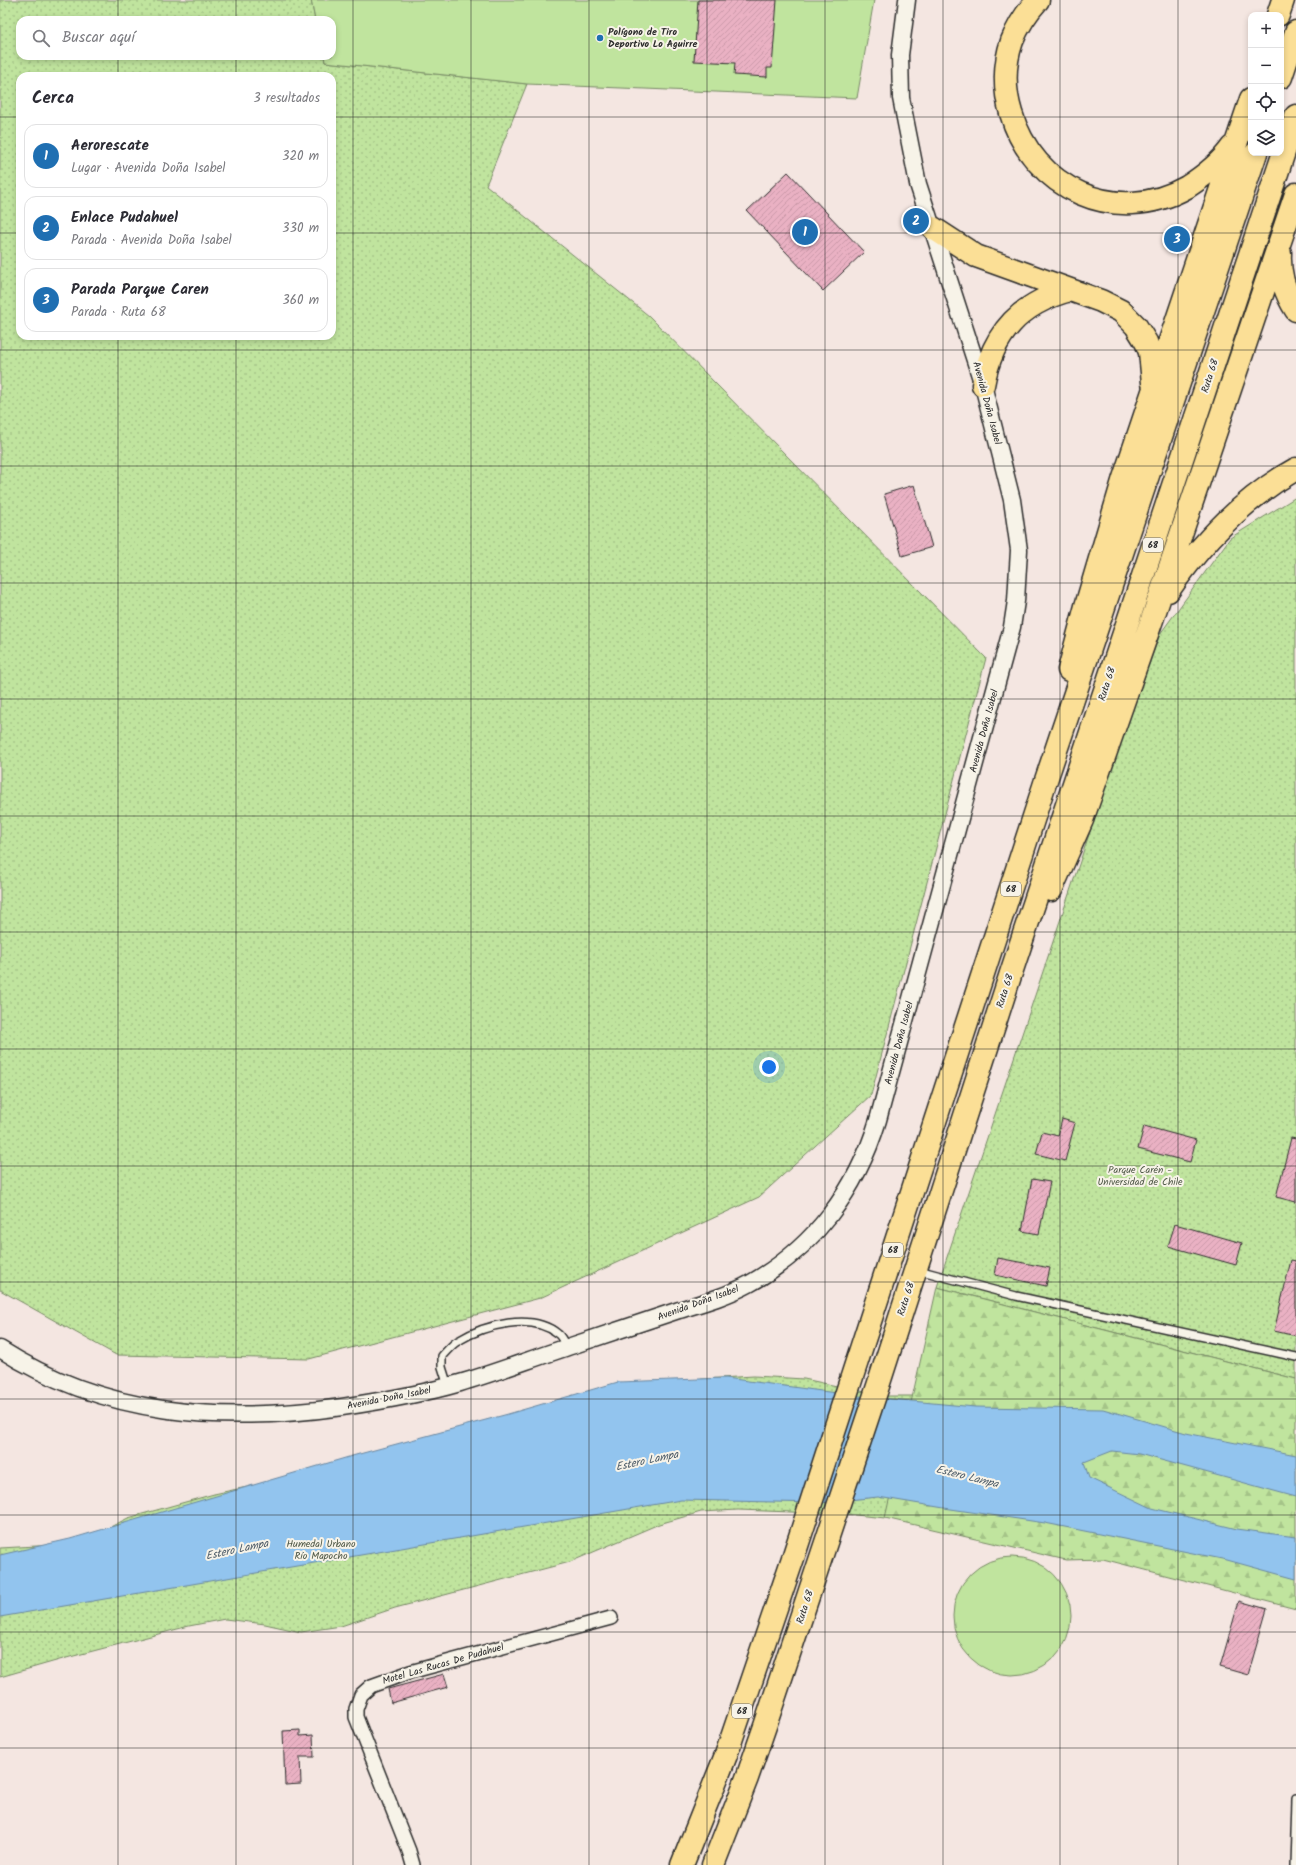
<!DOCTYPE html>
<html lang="es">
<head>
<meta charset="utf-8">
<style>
	body { margin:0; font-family:Kalam,sans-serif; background:#f7f7f7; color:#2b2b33 }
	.controls { position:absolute; right:12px; top:12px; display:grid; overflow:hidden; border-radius:8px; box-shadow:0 2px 6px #0003 }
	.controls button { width:36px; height:36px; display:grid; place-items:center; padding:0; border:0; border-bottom:1px solid #e1e1e2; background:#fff; color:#2b2b33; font:20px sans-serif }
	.you { position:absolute; left:769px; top:1067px; width:14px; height:14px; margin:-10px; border:3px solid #fff; border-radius:50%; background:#1a73e8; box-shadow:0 0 0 6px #1a73e833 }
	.badge { display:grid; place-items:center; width:26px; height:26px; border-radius:50%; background:#1f6fb2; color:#fff; font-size:13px; font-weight:700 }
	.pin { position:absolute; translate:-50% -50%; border:2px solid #fff; box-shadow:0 1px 4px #0006 }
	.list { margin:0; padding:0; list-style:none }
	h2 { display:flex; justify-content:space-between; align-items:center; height:52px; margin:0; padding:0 16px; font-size:17px }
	h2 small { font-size:13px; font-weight:400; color:#7c7c81 }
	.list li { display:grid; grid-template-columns:26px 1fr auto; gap:12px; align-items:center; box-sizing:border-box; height:64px; margin:0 8px 8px; padding:0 8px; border:1px solid #e1e1e2; border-radius:12px }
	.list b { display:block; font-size:15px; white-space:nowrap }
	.list p { margin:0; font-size:13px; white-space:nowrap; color:#7c7c81 }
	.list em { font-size:13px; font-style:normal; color:#7c7c81 }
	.icon { flex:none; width:22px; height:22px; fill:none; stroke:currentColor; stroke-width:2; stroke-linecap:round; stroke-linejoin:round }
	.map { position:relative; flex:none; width:1296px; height:1865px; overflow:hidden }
	.search { position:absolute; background:#fff; box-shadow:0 2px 6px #0003; left:16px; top:16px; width:320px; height:44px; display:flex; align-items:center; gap:10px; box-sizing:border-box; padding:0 14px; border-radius:12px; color:#7c7c81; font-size:15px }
	.panel { position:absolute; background:#fff; box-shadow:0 2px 6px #0003; left:16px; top:72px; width:320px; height:268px; border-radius:12px }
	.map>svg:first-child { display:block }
</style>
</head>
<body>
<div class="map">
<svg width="1296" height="1865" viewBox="0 0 1296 1865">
	<defs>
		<pattern id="green-dots" width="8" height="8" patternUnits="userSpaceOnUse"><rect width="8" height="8" fill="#c0e49e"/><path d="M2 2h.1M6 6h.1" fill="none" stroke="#a5c488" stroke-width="1.8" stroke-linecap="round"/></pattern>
		<pattern id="forest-firs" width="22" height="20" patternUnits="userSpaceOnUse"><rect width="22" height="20" fill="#c0e49e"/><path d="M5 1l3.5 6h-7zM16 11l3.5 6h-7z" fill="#a5c488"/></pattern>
		<pattern id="building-hatch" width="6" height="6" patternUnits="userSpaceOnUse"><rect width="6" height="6" fill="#eab1c3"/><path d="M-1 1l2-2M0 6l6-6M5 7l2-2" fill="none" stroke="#c998a8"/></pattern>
	</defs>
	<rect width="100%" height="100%" fill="#f4e6e1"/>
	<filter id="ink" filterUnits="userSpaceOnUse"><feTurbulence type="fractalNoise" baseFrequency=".025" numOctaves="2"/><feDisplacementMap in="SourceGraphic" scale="8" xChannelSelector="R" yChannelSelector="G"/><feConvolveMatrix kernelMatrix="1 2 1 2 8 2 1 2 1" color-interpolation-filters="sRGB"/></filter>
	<g filter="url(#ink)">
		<path fill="url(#green-dots)" stroke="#768864" fill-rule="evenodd" d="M0 0H311L315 20H20V56H324L325 62 527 84 486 185 649 316 986 658 871 1095 759 1197 540 1298 309 1359 116 1355 0 1290ZM20 76H332V336H20Z
			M1296 497V1379L937 1287 1105 787 1160 634 1230 538Z
			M754 1376 804 1379 884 1396H934L1007 1530 845 1514 738 1510 701 1512 659 1524 570 1562 395 1608 341 1626 301 1632 265 1624 225 1619 189 1626 70 1657 0 1677V1548L55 1545 81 1542 128 1518 214 1494 261 1484 702 1379Z"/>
		<path fill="url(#forest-firs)" stroke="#768864" d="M937 1287 1296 1379V1609L1103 1559 1066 1560 885 1518Z"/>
		<path fill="#c0e49e" stroke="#768864" d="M311 0H874L857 98 527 84 325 62 324 56H332V20H315Z
			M953 1616a59 59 0 1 1 118 0a59 59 0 1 1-118 0Z"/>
		<path fill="#92c4ee" stroke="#6987a0" d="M726 1378 858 1396 975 1407 1103 1409 1186 1433 1296 1455V1497L1139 1454 1112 1451 1084 1462 1089 1478 1152 1508 1237 1529 1296 1537V1579L1227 1560 1045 1523 944 1508 878 1497 821 1503 681 1500 0 1617V1555L70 1539 352 1456 508 1414 618 1382Z"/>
		<path fill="url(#building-hatch)" stroke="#2b2b2b" d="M698 0H777L772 68H767V77L734 75 735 63 694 61Z
			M788 172 864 252 823 291 747 211Z
			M914 485 932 547 902 556 884 494Z
			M1062 1119 1075 1123 1065 1161 1036 1154 1042 1132 1058 1136Z
			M1144 1126 1196 1140 1190 1162 1138 1149Z
			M1291 1138 1296 1139V1202L1276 1197Z
			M1032 1179 1050 1182 1039 1234 1022 1231Z
			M1175 1224 1242 1243 1236 1265 1168 1246Z
			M998 1258 1050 1268 1046 1286 995 1275Z
			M1291 1260 1296 1261V1336L1274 1331Z
			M1239 1601 1267 1609 1248 1675 1220 1667Z
			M444 1674 448 1687 391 1703 388 1689Z
			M300 1730V1736L313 1735 314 1757H300L301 1784 285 1785 283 1731Z"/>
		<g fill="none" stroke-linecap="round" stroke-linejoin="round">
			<defs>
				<path id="service" d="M918 1270 1016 1296 1296 1357
					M448 1386 442 1367V1356C447 1351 452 1344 458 1341 484 1325 532 1312 558 1334 562 1337 564 1343 566 1347
					M1294 1865 1296 1799"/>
				<path id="minor" d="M413 1865 409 1851 356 1717V1709L361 1695 371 1686 410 1672 611 1618"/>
				<path id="tertiary" d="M0 1349C105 1416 221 1424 342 1407 382 1401 422 1394 460 1383 498 1372 536 1357 574 1345 609 1333 644 1322 679 1310 702 1303 727 1296 749 1284 814 1248 857 1190 878 1120L1012 627 1016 601 1019 550 1012 500 983 385 918 184 901 98 900 55 907 0"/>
				<path id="motorway" d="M1038 0C1027 12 1018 26 1012 41 1004 64 1004 90 1011 113 1033 189 1116 227 1187 187 1204 176 1220 164 1232 147
					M1278 15 1283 0
					M1281 77 1296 32
					M933 228 976 256 1101 301 1121 311 1136 326 1146 342 1150 352 1153 383
					M1280 253C1279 273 1285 293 1296 310
					M983 385C992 334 1020 303 1070 290
					M1168 591C1202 542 1244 498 1296 469
					M1069 670 1086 606 1123 481 1251 99
					M1051 890 1082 820 1154 614 1296 194
					M682 1865 726 1755 794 1555 1045 783 1256 153
					M713 1865 747 1778 765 1726 878 1386 1011 973 1296 116"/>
			</defs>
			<use href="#service" stroke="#2b2b2b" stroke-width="10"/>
			<use href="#minor" stroke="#2b2b2b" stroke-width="16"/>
			<use href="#tertiary" stroke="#2b2b2b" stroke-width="19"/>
			<use href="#motorway" stroke="#2b2b2b" stroke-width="25"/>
			<use href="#service" stroke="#f7f3e8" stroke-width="7"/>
			<use href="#minor" stroke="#f7f3e8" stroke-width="13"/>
			<use href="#tertiary" stroke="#f7f3e8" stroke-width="16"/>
			<use href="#motorway" stroke="#fbdf96" stroke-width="22"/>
		</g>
	</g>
	<path fill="none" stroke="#2b2b2b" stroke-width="1" stroke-opacity="0.55" d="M118 0V20M236 0V20M353 0V1865M471 0V1865M589 0V1865M707 0V1865M825 0V1865M943 0V1865M1060 0V1865M1178 0V1865M118 56V76M236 56V76M0 117H20M332 117H1251M1281 117H1296M0 233H20M332 233H1296M118 336V1865M236 336V1865M0 350H1296M0 466H1296M0 583H1296M0 699H1296M0 816H1296M0 932H1296M0 1049H1296M0 1166H1296M0 1282H1296M0 1399H1296M0 1515H1296M0 1632H1296M0 1748H1296"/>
	<circle fill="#1f6fb2" stroke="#f7f3e8" stroke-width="1.5" cx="600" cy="38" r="4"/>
	<g text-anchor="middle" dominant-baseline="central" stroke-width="4" stroke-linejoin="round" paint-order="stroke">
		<g fill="#f7f3e8" stroke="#686764" stroke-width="1">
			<rect x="1143" y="538" width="20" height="14" rx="3"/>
			<rect x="1001" y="882" width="20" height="14" rx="3"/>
			<rect x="883" y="1243" width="20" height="14" rx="3"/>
			<rect x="732" y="1704" width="20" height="14" rx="3"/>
		</g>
		<g font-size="9" font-weight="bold" fill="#2b2b2b">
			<text x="1153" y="545">68</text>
			<text x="1011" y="889">68</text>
			<text x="893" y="1250">68</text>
			<text x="742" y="1711">68</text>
		</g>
		<g font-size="10" font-weight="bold" fill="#2b2b2b" stroke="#f7f3e8" text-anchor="start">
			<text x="608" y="32">Polígono de Tiro<tspan x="608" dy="12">Deportivo Lo Aguirre</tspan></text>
		</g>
		<g font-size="10" fill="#2b2b2b" stroke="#f7f3e8">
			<text transform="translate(1210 376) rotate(-72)">Ruta 68</text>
			<text transform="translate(987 403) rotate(75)">Avenida Doña Isabel</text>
			<text transform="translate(1107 684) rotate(-72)">Ruta 68</text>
			<text transform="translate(984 731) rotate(-75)">Avenida Doña Isabel</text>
			<text transform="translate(1005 991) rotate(-72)">Ruta 68</text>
			<text transform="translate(899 1043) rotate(-75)">Avenida Doña Isabel</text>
			<text transform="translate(906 1299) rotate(-72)">Ruta 68</text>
			<text transform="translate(698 1303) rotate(-20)">Avenida Doña Isabel</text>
			<text transform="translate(389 1398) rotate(-11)">Avenida Doña Isabel</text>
			<text transform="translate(805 1607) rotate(-72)">Ruta 68</text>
			<text transform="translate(443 1664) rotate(-16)">Motel Las Rucas De Pudahuel</text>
		</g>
		<g font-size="10" fill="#505948" stroke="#f7f3e8">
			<text x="1140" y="1170">Parque Carén -<tspan x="1140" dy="12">Universidad de Chile</tspan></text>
			<text x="321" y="1544">Humedal Urbano<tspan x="321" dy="12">Río Mapocho</tspan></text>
		</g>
		<g font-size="11" font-style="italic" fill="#4a5966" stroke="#f7f3e8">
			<text transform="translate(647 1461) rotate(-12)">Estero Lampa</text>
			<text transform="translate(967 1477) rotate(14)">Estero Lampa</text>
			<text transform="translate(237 1550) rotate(-12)">Estero Lampa</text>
		</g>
	</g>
</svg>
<div class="controls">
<button>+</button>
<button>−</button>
<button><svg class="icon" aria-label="locate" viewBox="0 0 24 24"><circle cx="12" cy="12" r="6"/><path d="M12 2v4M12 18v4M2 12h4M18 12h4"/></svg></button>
<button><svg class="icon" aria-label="layers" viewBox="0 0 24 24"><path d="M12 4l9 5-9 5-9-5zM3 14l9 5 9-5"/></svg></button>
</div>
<div class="you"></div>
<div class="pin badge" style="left:805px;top:232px">1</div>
<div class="pin badge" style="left:916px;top:221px">2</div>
<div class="pin badge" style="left:1177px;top:239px">3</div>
<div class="search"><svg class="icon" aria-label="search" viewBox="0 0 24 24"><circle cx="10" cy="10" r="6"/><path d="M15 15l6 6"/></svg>Buscar aquí</div>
<section class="panel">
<h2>Cerca<small>3 resultados</small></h2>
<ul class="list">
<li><span class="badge">1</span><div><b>Aerorescate</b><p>Lugar · Avenida Doña Isabel</p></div><em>320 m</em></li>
<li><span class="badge">2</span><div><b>Enlace Pudahuel</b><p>Parada · Avenida Doña Isabel</p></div><em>330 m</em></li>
<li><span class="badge">3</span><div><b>Parada Parque Caren</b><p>Parada · Ruta 68</p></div><em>360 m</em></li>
</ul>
</section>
</div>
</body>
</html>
